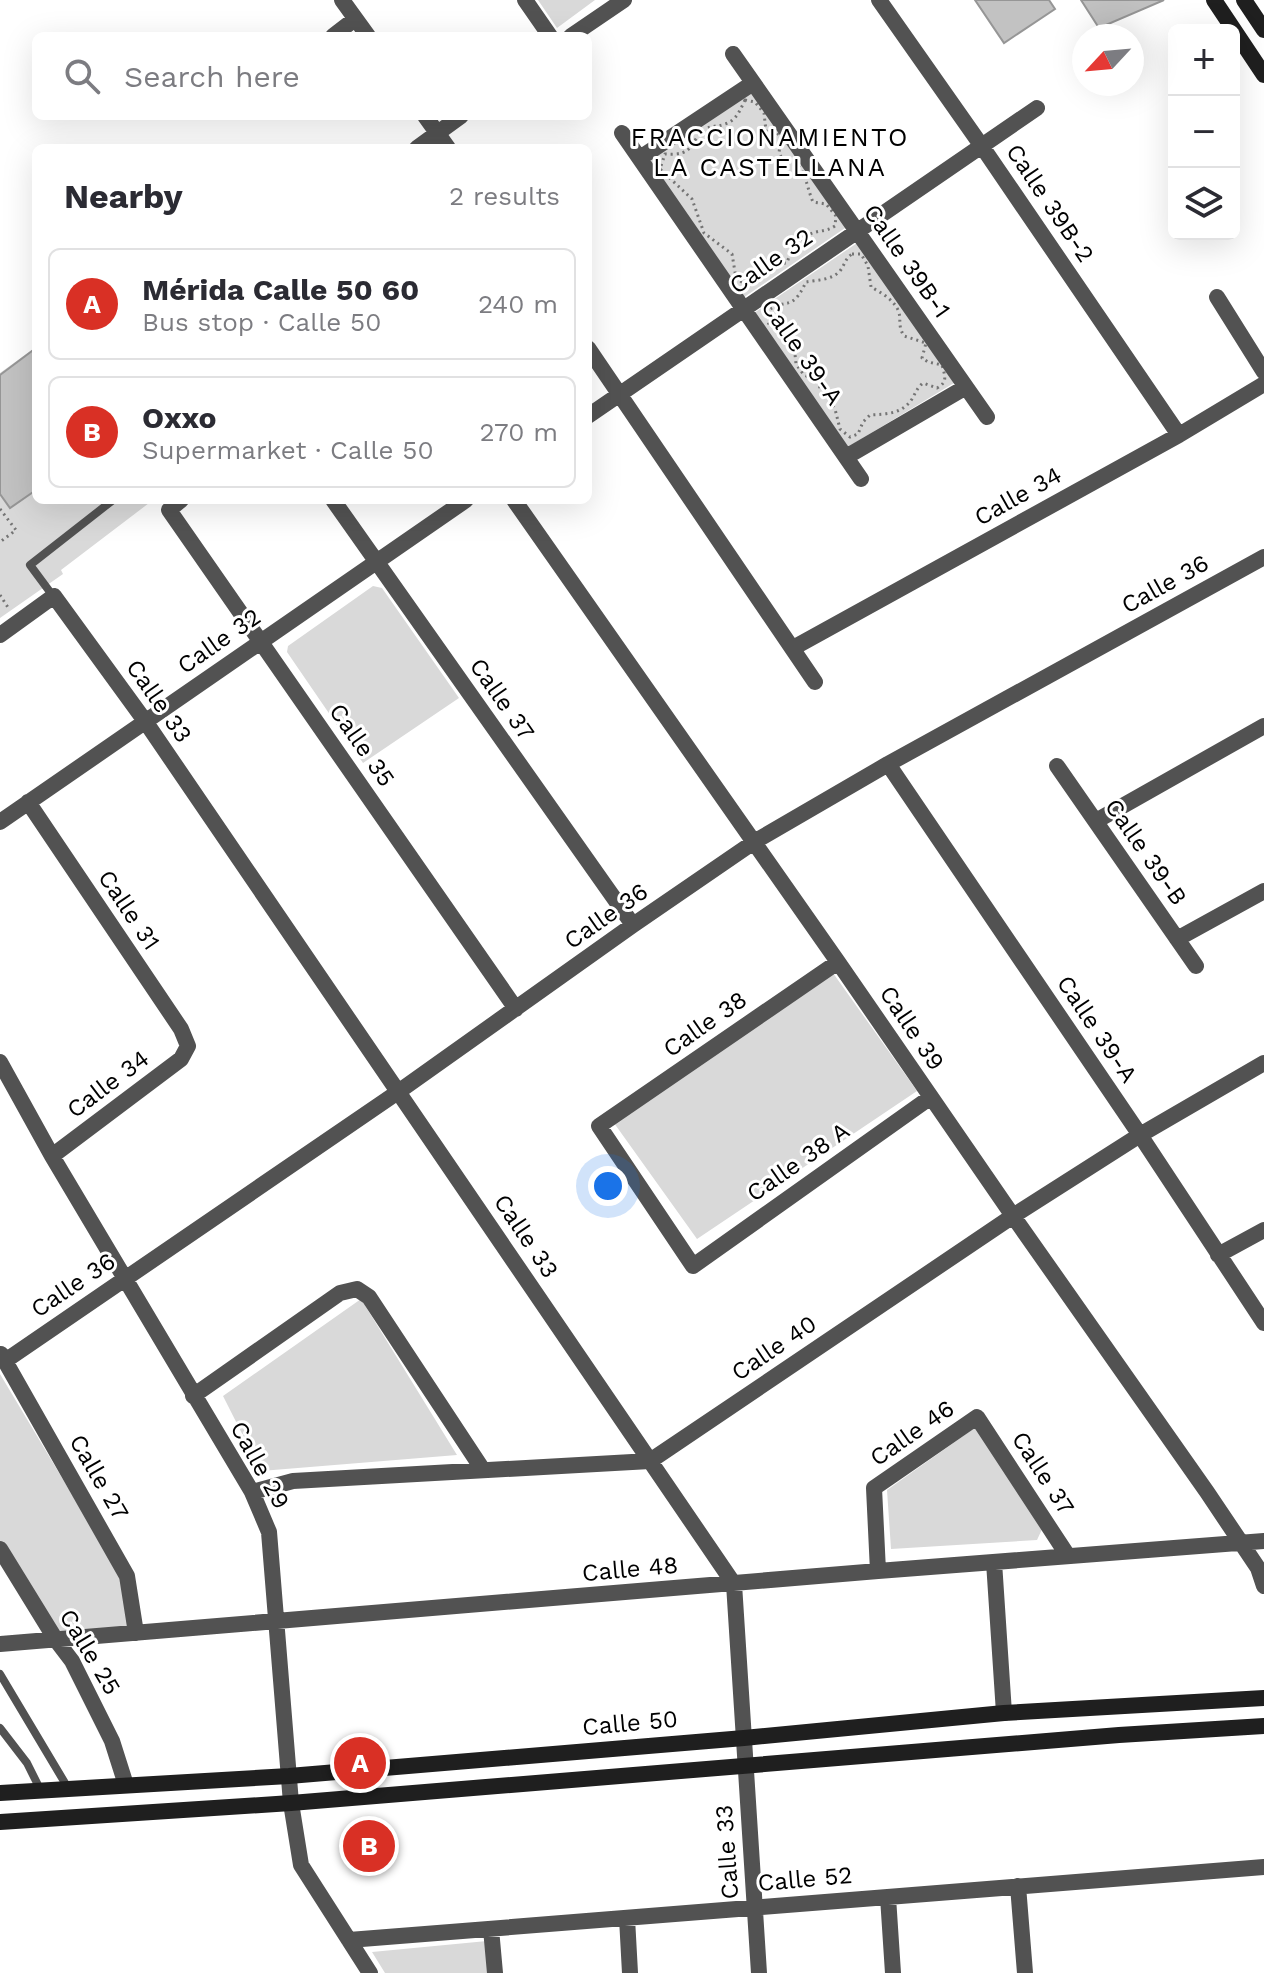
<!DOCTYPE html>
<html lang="en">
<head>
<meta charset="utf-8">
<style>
	body { margin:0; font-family:"Work Sans",sans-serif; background:#f2f2f3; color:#2b2b33 }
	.controls { position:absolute; right:24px; top:24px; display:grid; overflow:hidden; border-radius:12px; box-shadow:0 8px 32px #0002 }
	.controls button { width:72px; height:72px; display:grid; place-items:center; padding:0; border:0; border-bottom:2px solid #e1e1e2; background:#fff; color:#2b2b33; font:40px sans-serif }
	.compass { position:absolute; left:1072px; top:24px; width:72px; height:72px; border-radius:50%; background:#fff; box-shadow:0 8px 32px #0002; rotate:244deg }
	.you { position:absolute; left:608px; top:1186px; width:28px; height:28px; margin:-20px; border:6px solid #fff; border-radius:50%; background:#1a73e8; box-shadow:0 0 0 12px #1a73e833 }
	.badge { display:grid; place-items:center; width:52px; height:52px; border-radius:50%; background:#d93025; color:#fff; font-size:26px; font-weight:700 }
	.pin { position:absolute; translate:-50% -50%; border:4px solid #fff; box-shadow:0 2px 8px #0006 }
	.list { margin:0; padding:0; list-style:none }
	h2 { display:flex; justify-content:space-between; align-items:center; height:104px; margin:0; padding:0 32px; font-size:34px }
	h2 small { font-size:26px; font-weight:400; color:#7c7c81 }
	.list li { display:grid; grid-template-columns:52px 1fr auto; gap:24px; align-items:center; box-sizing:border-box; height:112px; margin:0 16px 16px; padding:0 16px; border:2px solid #e1e1e2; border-radius:12px }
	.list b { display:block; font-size:30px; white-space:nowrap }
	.list p { margin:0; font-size:26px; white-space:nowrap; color:#7c7c81 }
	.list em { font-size:26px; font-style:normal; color:#7c7c81 }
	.icon { flex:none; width:44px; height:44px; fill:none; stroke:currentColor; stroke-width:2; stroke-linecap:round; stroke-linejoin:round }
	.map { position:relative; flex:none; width:1264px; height:1973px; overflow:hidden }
	.search { position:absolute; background:#fff; box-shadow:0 8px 32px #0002; left:32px; top:32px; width:560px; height:88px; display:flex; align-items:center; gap:20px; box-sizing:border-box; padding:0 28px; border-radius:12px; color:#7c7c81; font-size:30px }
	.panel { position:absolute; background:#fff; box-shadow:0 8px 32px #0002; left:32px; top:144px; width:560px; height:360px; border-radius:12px }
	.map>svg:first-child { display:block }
</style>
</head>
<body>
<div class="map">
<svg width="1264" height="1973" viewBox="0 0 1264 1973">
	<rect width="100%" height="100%" fill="#fff"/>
	<path fill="#d9d9d9" d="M538 0H595L557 28Z
		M755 90 848 226 743 298 648 160Z
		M857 243 954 383 848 447 754 313Z
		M36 347V500H153L61 570 63 574 0 618V373Z
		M373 586 382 588 459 698 363 763 287 652 288 646Z
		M833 973 917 1091 697 1239 614 1123Z
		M361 1299 457 1455 261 1471 223 1396Z
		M0 1374 120 1575 135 1628 57 1638 0 1543Z
		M976 1427 1043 1527 1037 1540 891 1549 887 1490Z
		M487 1941 489 1973H385L372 1952Z"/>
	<path fill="#c2c2c2" stroke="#969696" stroke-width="2" d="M975 0H1049L1055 9 1004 43Z
		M1081 0H1164L1099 28Z
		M36 348V490L10 508 0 494V375Z"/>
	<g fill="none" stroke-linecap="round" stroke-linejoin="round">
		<path stroke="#747474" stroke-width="3" stroke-dasharray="2 4" stroke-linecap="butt" d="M745 100 755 102 764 113 766 131 777 133 781 137 779 153 785 164 798 165C807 177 807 188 813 202L826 204 836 216 835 226C826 232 819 230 810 234 796 240 791 250 787 263L764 265 758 275 746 285 736 278 732 254 704 233 692 199 660 169 665 154C697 156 687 142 706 129 713 125 718 127 725 124 737 120 740 110 745 100Z
			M852 254H861L868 266 871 287C880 292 893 299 898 310 902 319 897 325 904 336L926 343 922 358 928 362 942 365C945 376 948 382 937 388L923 383C917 388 916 392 912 399 902 414 887 414 870 415L863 422 858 434 850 437 840 429 835 409 814 379 804 375 796 364 794 345 787 330 769 325 766 312C786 296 791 314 806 282 817 280 832 280 840 271 845 264 845 259 852 254Z
			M0 509 16 530 0 542
			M0 595 9 609"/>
		<path stroke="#525252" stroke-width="8" d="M53 596 30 565 113 500
			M0 1674 68 1788
			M0 1728 27 1763 40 1789"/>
		<path stroke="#525252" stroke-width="16" d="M342 0 368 36
			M525 0 550 36
			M879 0 981 145 1179 435
			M333 36 355 19
			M571 36 624 0
			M733 54 987 417
			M425 116 448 148
			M622 133 861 479
			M417 148 461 116
			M640 158 753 83
			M1217 297 1264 372
			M588 348 815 682
			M588 416 1037 108
			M846 457 966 387
			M181 500 169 510 516 1009
			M333 500 633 925
			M514 500 838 962 1013 1216 1207 1492 1258 1568 1264 1586
			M0 635 54 596 145 721 734 1584 759 1973
			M793 648 1179 435 1264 384
			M888 764 1140 1135 1264 1323
			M1057 766 1196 966
			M28 802 181 1029 188 1046 181 1059 52 1156
			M1096 821 1264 726
			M0 822 466 500
			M1177 939 1264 891
			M838 962 599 1126 693 1266 931 1097
			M0 1062 52 1156 252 1492 269 1532 291 1803 301 1865 370 1973
			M1218 1255 1264 1230
			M1 1354 127 1576 136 1633
			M5 1361 398 1092 633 925 754 842 888 764 1264 557
			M193 1396 340 1293 357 1289 369 1297 483 1470
			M252 1492 293 1481 650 1461 1013 1216 1140 1135 1264 1063
			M0 1549 56 1640 72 1661 112 1741 126 1785
			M994 1562 1004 1713
			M878 1571 874 1488 977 1417 1068 1556
			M0 1644 878 1571 1264 1541
			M1018 1886 1025 1973
			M888 1897 893 1973
			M627 1918 630 1973
			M491 1929 495 1973
			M349 1940 1264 1867"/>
		<path stroke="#1f1f1f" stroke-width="16" d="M1214 0 1264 75
			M1244 0 1264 30
			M0 1793 289 1776 744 1738 1004 1713 1264 1698
			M0 1822 291 1803 1119 1735 1264 1726"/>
	</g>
	<g text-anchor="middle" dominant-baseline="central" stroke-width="6" stroke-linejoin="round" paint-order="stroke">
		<g font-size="24" fill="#000" stroke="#fff">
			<text transform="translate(1050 203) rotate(56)">Calle 39B-2</text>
			<text transform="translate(771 261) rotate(-35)">Calle 32</text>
			<text transform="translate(907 261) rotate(55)">Calle 39B-1</text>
			<text transform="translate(802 352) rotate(55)">Calle 39-A</text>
			<text transform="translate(1018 496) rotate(-29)">Calle 34</text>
			<text transform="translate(1165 584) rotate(-29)">Calle 36</text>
			<text transform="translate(219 641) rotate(-35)">Calle 32</text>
			<text transform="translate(502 699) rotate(55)">Calle 37</text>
			<text transform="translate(159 701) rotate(55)">Calle 33</text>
			<text transform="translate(362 745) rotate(55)">Calle 35</text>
			<text transform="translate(1146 852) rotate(55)">Calle 39-B</text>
			<text transform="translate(129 910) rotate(56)">Calle 31</text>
			<text transform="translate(606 916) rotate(-35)">Calle 36</text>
			<text transform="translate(705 1024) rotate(-35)">Calle 38</text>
			<text transform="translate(912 1028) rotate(56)">Calle 39</text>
			<text transform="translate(1097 1029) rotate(56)">Calle 39-A</text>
			<text transform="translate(108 1084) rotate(-37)">Calle 34</text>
			<text transform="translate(798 1162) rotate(-35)">Calle 38 A</text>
			<text transform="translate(526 1236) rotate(56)">Calle 33</text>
			<text transform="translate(73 1285) rotate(-34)">Calle 36</text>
			<text transform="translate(774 1348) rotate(-34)">Calle 40</text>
			<text transform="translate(912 1433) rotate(-35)">Calle 46</text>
			<text transform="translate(260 1465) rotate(61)">Calle 29</text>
			<text transform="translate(1043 1473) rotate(57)">Calle 37</text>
			<text transform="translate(99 1477) rotate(60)">Calle 27</text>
			<text transform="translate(630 1569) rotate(-5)">Calle 48</text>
			<text transform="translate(90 1652) rotate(59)">Calle 25</text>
			<text transform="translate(630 1723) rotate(-5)">Calle 50</text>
			<text transform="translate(727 1852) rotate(-94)">Calle 33</text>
			<text transform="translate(805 1879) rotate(-5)">Calle 52</text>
		</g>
		<g font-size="26" letter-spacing="2" fill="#000" stroke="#fff">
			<text x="770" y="137">FRACCIONAMIENTO<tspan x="770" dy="30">LA CASTELLANA</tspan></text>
		</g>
	</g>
</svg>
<div class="controls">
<button>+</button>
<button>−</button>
<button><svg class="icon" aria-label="layers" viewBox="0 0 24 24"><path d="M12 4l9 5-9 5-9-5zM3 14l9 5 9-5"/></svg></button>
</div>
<svg class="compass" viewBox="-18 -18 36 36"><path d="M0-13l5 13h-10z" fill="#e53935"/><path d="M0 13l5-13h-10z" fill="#7c7c81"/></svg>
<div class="you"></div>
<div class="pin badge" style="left:360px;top:1763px">A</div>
<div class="pin badge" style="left:369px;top:1846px">B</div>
<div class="search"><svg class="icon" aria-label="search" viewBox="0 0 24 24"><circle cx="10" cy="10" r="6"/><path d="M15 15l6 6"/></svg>Search here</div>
<section class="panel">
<h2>Nearby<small>2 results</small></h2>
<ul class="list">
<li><span class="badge">A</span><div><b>Mérida Calle 50 60</b><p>Bus stop · Calle 50</p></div><em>240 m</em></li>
<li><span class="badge">B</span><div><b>Oxxo</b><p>Supermarket · Calle 50</p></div><em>270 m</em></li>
</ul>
</section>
</div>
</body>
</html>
